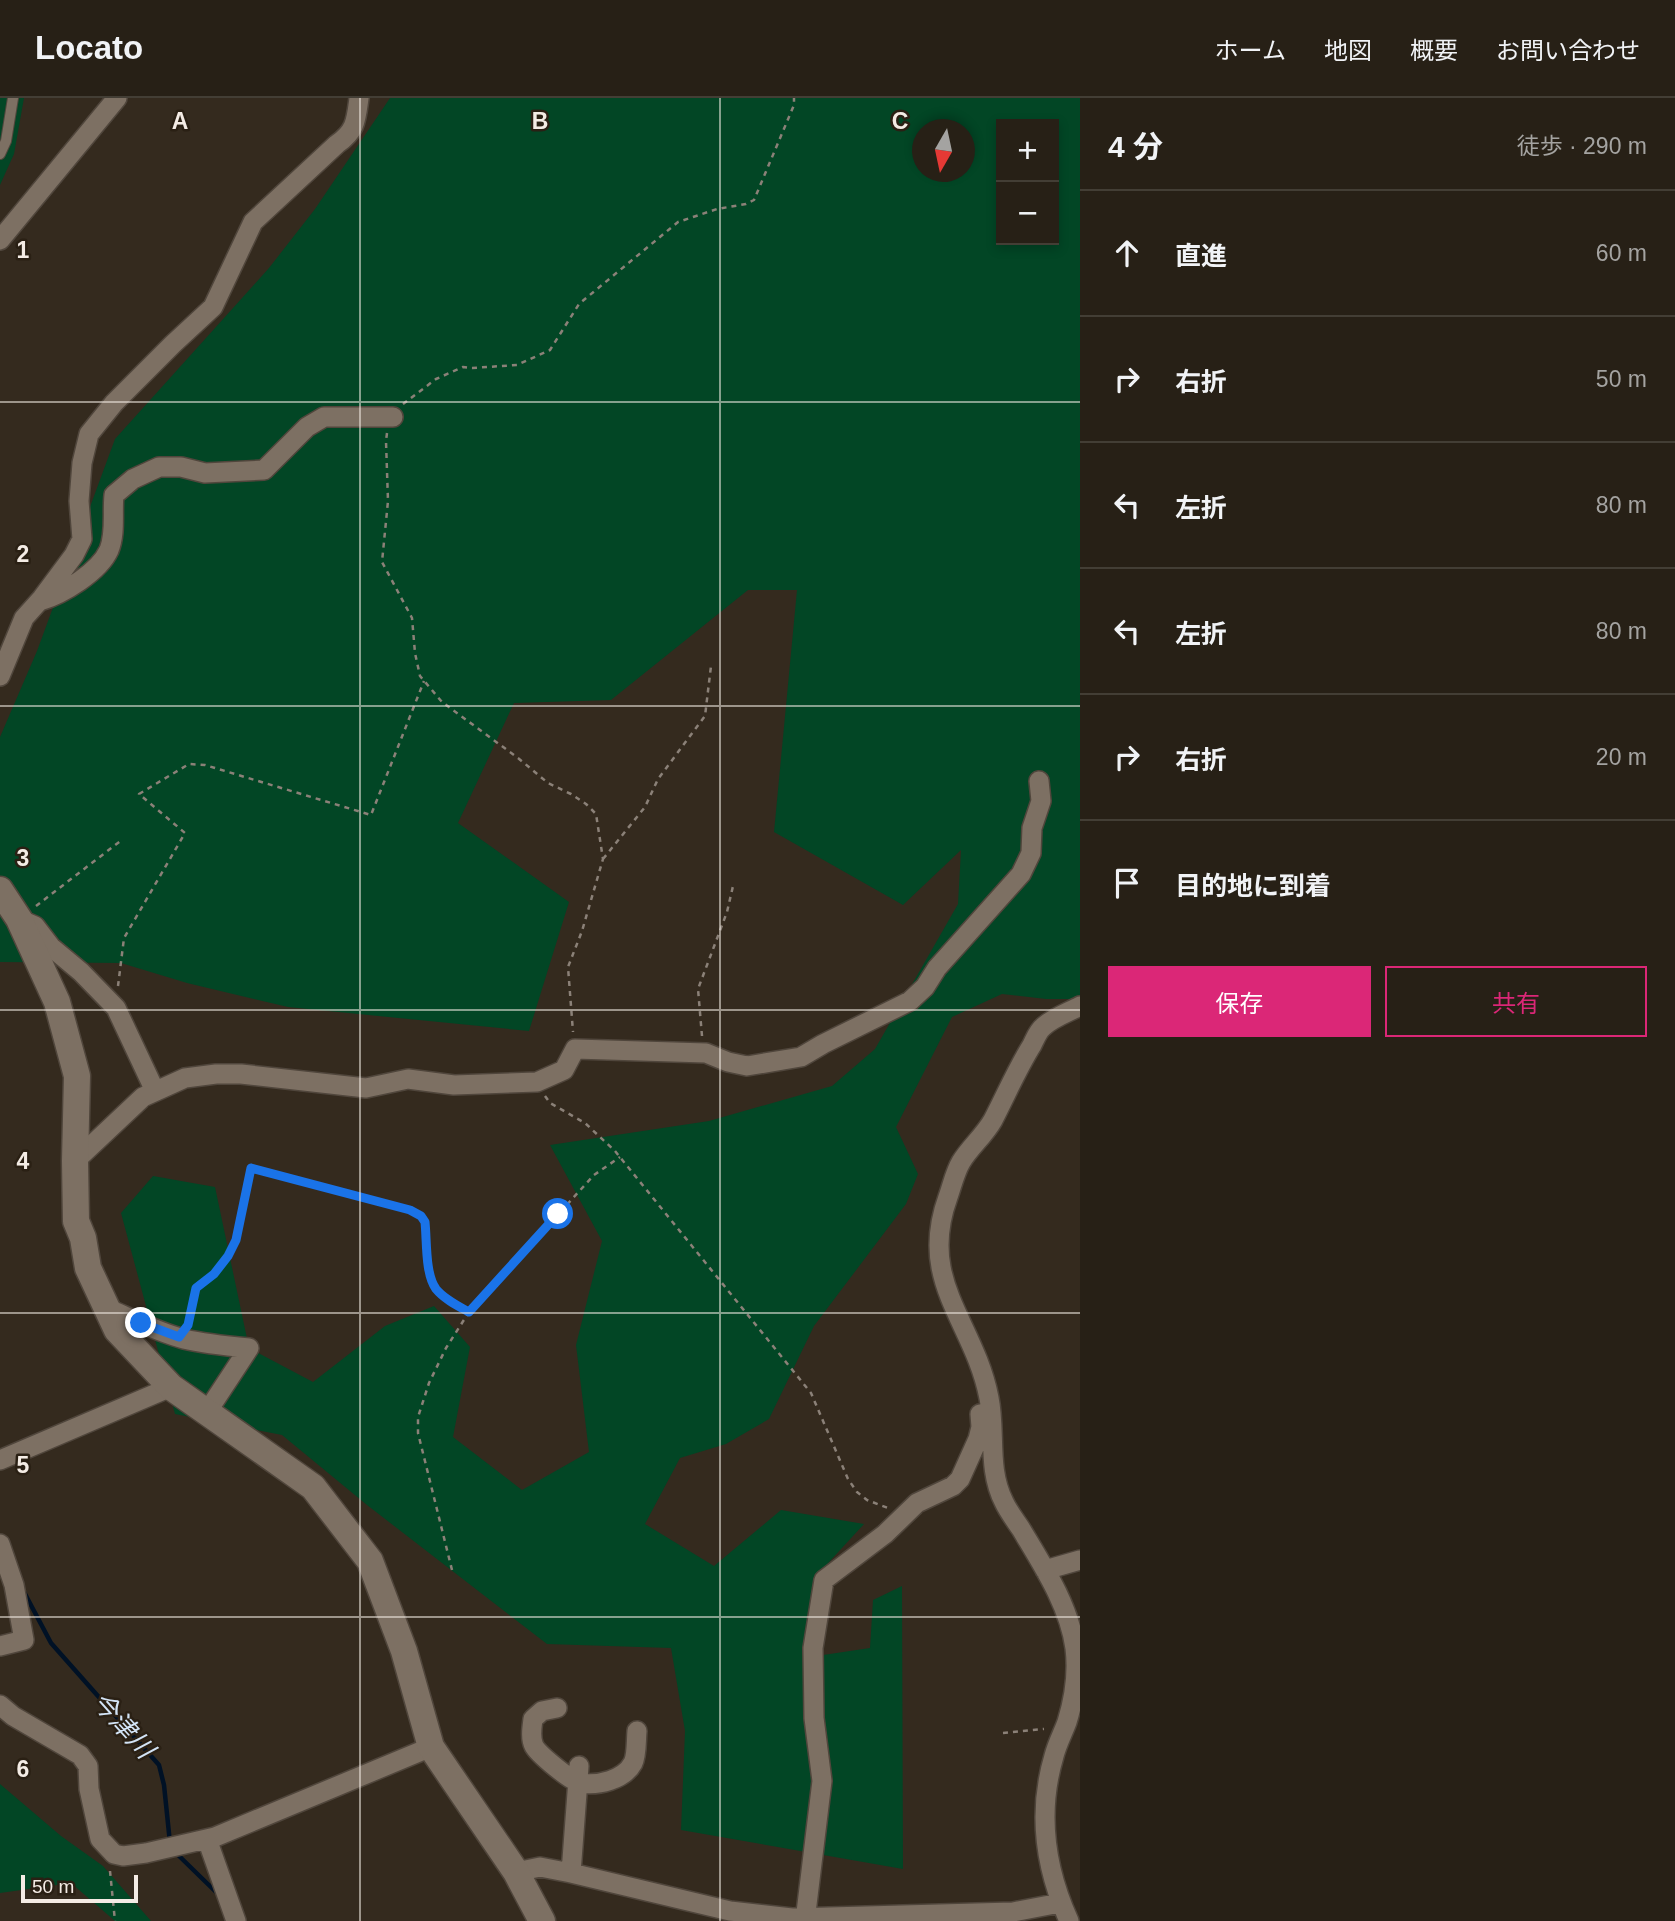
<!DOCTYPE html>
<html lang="ja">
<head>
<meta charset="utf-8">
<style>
	body { margin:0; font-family:Arial,"Noto Sans JP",sans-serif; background:#332d23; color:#f1f3f6 }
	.controls { position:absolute; right:21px; top:21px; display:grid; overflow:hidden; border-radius:0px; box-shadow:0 4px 10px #0003 }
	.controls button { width:63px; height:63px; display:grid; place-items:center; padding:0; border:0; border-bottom:2px solid #433e35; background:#272016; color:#f1f3f6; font:35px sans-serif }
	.compass { position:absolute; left:912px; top:21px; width:63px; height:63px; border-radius:50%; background:#272016; box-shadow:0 4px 10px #0003; rotate:189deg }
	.scale { position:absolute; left:21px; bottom:18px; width:117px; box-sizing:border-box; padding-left:7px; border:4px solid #f4ece5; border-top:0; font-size:19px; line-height:24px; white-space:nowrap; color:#f4ece5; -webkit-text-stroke:5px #2a2014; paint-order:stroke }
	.stop { position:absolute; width:21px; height:21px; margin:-16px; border:5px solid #1a73e8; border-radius:50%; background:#fff }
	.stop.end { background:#1a73e8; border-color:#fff; box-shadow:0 2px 7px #0008 }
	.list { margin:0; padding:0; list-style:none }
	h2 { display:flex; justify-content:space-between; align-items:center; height:91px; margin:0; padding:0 28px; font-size:30px }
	h2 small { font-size:23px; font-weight:400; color:#a4a3a1 }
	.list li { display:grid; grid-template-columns:46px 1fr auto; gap:21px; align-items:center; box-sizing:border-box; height:126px; padding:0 28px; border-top:2px solid #433e35 }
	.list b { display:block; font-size:26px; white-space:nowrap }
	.list em { font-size:23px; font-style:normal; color:#a4a3a1 }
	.actions { display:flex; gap:14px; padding:21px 28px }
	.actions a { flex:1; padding:16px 0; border:2px solid #db2777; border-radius:0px; text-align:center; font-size:24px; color:#db2777 }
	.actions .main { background:#db2777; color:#fff }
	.icon { flex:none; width:38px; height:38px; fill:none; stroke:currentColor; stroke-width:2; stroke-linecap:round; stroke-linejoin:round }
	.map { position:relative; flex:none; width:1080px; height:1823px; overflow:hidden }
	header { display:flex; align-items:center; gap:42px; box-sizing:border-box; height:98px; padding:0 35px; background:#272016; border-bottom:2px solid #433e35 }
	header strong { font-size:33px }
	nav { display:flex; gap:38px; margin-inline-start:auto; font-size:24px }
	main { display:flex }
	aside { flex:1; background:#272016 }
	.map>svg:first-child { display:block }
</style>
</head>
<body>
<header>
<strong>Locato</strong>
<nav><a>ホーム</a><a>地図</a><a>概要</a><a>お問い合わせ</a></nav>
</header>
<main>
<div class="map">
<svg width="1080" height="1823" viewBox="0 0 1080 1823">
	<rect width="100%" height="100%" fill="#342a1e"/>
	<path fill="#024625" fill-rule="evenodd" d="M0 0H24L14 56 0 87Z
		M390 0H1080V901H1046L1002 896 952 919 896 1029 918 1076 906 1106 814 1228 769 1321 726 1346 680 1360 645 1426 714 1468 781 1412 864 1426 819 1475 803 1560 870 1550 873 1502 902 1488 903 1771 681 1732 685 1633 671 1550 547 1546 367 1407 282 1337 175 1316 121 1115 153 1078 215 1089 249 1250 313 1284 385 1228 434 1208 470 1249 453 1339 522 1392 589 1354 576 1247 602 1143 550 1047 709 1023 832 988 875 951 958 806 961 752 903 807 774 734 797 492H748L611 602 514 605 458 725 569 804 529 933 288 909 187 885 121 865 0 864V639L37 553 115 341 269 170 315 111ZM1001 26H1054V142H1001ZM922 32H964V74H922Z
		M0 1686 61 1738 103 1768 151 1823H115L71 1785 0 1795Z"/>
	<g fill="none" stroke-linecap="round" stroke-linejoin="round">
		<path stroke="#001125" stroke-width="4.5" d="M24 1494 51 1545 159 1667 164 1687 170 1745
			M176 1755 217 1795"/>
		<defs>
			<path id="lane" d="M0 56 6 43 13 0"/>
			<path id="street" d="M0 142 117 0
				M40 503C63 496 99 474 109 452 116 435 112 415 114 397L133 381 159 369H181L205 375 264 372 307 329 324 319H393
				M0 578 24 520 42 500 74 457 82 441 79 403 82 365 89 336 114 305 173 246 213 209 253 124 337 46C356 33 356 22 359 0
				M19 821 35 828 51 849 81 874 116 910 155 993
				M75 1063 143 999 185 980 216 976H241L366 990 408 981 454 987 537 984 564 972 575 951 706 955 728 964 747 968 801 959 823 946 910 903 925 889 937 870 1021 776 1031 755 1032 730 1041 703 1039 683
				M107 1210C132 1221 157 1234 184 1241 205 1246 227 1248 249 1250L207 1314
				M0 1362 171 1289
				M0 1446 14 1487 24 1542 0 1548
				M1045 1472 1080 1462
				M0 1607 13 1618 80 1657 88 1668 89 1691 100 1741 114 1756 123 1758 146 1755 215 1739 431 1649
				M557 1610 542 1613 533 1621C532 1629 530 1640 534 1648 538 1656 572 1684 580 1685 598 1688 624 1682 633 1665 637 1657 636 1643 637 1633
				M207 1741 236 1823
				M516 1774 540 1769 571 1775 730 1813 792 1820 1013 1814 1060 1805
				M571 1775 579 1668
				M805 1823 822 1683 814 1620 813 1550 824 1482 885 1436 917 1405 953 1388 960 1381 978 1341 981 1329 980 1316
				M1069 1823C1045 1770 1037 1715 1054 1658 1057 1646 1063 1635 1067 1624 1074 1601 1078 1574 1075 1550 1069 1507 1043 1468 1021 1431 1015 1422 1008 1413 1004 1404 987 1371 996 1334 989 1300 974 1223 917 1184 948 1099 952 1088 955 1074 961 1064 970 1049 984 1038 993 1022 1006 997 1017 971 1032 947 1035 941 1038 933 1043 929 1052 920 1069 914 1080 908"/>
			<path id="secondary" d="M0 792 19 821 57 904 77 978 75 1063 76 1123 83 1140 88 1170 117 1232 171 1289 313 1389 370 1463 404 1553 431 1649 516 1774 542 1823"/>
		</defs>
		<use href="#lane" stroke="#50463c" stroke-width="12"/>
		<use href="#street" stroke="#50463c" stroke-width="22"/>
		<use href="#secondary" stroke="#50463c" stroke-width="29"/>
		<path stroke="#8b8178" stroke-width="2.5" stroke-dasharray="5 5" stroke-linecap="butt" d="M403 306 436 281 463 269 472 270 517 267 550 252 579 206 678 124 717 111 746 106 754 102 794 7V0
			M387 335 386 343 388 403 382 464 412 520 415 555 420 578 442 604 518 660 548 685 571 696 586 706 596 716 603 761 582 833 568 869 573 934
			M603 761 645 709 658 681 705 618 711 568
			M36 808 123 741
			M118 888 124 840 185 735 139 696 189 666 205 667 371 717 424 583
			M702 938 698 891 727 814 733 788
			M545 998 550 1005 585 1025 615 1053 811 1295 848 1381 857 1394 867 1402 888 1410
			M188 1225 196 1190 214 1176 228 1159 236 1142 251 1070 410 1112 421 1118 425 1124C427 1143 425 1176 436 1191 444 1201 458 1208 469 1214
			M452 1472 418 1335V1319L429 1285 446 1250 469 1214 594 1077 620 1059
			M1003 1635 1044 1631
			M110 1773 115 1823"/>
		<use href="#lane" stroke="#7d7063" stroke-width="10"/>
		<use href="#street" stroke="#7d7063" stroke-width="19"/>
		<use href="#secondary" stroke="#7d7063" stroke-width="26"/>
	</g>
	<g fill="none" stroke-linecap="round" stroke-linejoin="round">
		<path stroke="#1a73e8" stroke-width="9" d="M141 1225 179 1239 188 1227 196 1190 214 1176 228 1158 236 1142 251 1070 410 1112 421 1118 425 1124C427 1143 425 1176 436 1191 444 1201 458 1208 469 1214L558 1116"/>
	</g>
	<path fill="none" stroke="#f4ece5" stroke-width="2" stroke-opacity="0.55" d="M360 0V1823M720 0V1823M0 304H1080M0 608H1080M0 912H1080M0 1215H1080M0 1519H1080"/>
	<g text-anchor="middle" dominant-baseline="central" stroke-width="5" stroke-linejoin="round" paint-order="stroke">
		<g font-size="26" font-style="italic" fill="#d3e4f6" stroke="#2a2014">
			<text transform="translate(123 1627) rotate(48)">今津川</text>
		</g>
	</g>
	<g font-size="23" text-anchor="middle" font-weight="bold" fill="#f4ece5" stroke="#2a2014" stroke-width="5" stroke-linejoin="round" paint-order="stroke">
		<text x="180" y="31">A</text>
		<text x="540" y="31">B</text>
		<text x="900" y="31">C</text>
		<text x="23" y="160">1</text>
		<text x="23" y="464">2</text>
		<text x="23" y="768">3</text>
		<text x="23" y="1071">4</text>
		<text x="23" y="1375">5</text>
		<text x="23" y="1679">6</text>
	</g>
</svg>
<div class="controls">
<button>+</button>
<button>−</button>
</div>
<svg class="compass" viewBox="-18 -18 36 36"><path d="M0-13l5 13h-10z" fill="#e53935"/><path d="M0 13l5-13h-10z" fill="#a4a3a1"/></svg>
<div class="scale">50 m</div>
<div class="stop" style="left:558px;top:1116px"></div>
<div class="stop end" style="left:141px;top:1225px"></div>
</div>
<aside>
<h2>4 分<small>徒歩 · 290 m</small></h2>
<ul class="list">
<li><svg class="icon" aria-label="ahead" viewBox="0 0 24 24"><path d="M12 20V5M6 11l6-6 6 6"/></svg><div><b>直進</b></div><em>60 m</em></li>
<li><svg class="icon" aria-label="right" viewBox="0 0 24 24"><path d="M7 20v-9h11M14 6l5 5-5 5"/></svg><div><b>右折</b></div><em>50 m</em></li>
<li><svg class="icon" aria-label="left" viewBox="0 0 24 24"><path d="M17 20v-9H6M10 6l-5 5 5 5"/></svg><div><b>左折</b></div><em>80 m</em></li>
<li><svg class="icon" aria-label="left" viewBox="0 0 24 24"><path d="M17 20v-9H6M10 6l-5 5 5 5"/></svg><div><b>左折</b></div><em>80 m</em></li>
<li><svg class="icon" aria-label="right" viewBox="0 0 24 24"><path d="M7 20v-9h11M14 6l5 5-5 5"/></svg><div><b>右折</b></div><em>20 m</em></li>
<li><svg class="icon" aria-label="arrive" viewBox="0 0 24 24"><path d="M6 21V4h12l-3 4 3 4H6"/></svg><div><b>目的地に到着</b></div></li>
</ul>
<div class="actions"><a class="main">保存</a><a>共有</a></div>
</aside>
</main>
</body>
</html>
